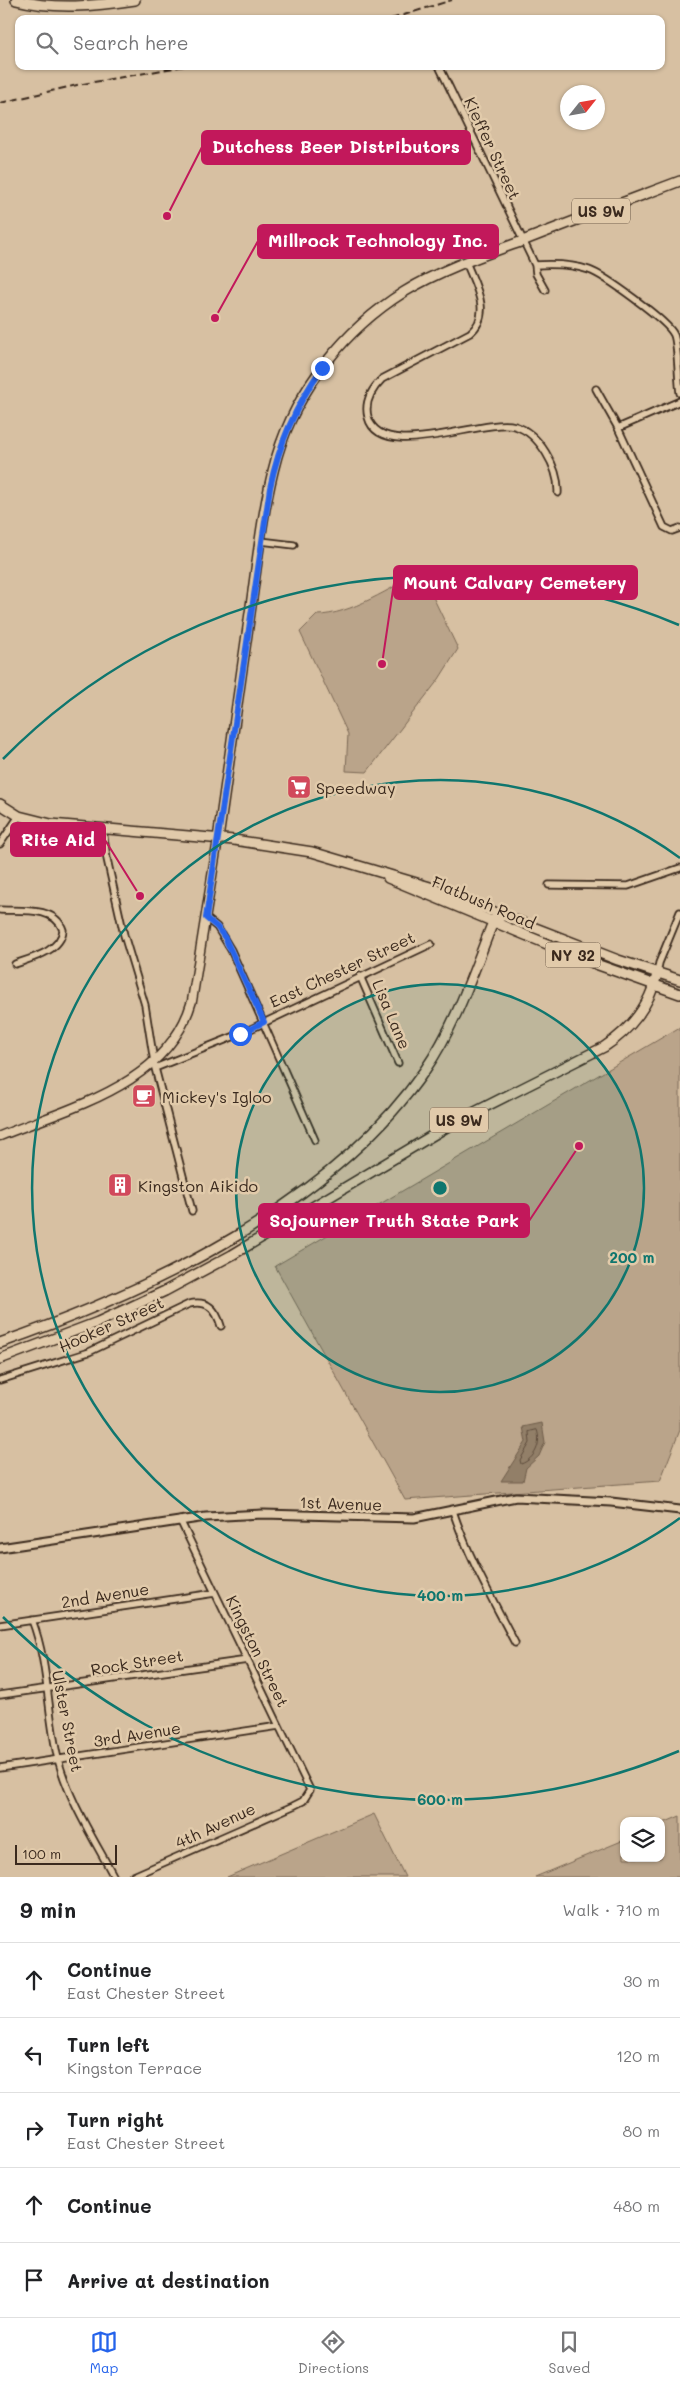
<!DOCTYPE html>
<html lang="en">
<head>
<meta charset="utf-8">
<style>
	body { margin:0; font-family:Mali,sans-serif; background:#f2f2f2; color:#202124 }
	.controls { position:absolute; right:15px; bottom:15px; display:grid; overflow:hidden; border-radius:10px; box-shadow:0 1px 4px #0004 }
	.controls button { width:45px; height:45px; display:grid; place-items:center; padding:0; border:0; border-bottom:1px solid #e0e0e0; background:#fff; color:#202124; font:25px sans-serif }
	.compass { position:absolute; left:560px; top:85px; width:45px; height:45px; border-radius:50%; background:#fff; box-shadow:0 1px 4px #0004; rotate:59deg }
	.scale { position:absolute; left:15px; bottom:12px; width:102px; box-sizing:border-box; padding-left:5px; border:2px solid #3b2a1e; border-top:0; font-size:14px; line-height:18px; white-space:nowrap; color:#3b2a1e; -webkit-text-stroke:4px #e1caaa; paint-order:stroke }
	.stop { position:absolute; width:15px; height:15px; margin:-11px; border:4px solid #2563eb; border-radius:50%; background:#fff }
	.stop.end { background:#2563eb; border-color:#fff; box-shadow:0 1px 5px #0008 }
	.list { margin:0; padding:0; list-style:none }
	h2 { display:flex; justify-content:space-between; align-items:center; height:65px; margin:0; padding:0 20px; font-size:21px }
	h2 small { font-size:16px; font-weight:400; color:#757577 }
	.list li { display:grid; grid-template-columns:32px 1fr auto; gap:15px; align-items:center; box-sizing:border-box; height:75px; padding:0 20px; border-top:1px solid #e0e0e0 }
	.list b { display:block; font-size:19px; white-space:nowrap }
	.list p { margin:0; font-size:16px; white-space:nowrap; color:#757577 }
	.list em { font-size:16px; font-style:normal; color:#757577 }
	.icon { flex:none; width:28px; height:28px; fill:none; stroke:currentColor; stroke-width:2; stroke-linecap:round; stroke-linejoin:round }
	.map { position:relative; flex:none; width:680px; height:1877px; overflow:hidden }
	.search { position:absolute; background:#fff; box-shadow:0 1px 4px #0004; left:15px; right:15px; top:15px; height:55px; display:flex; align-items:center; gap:12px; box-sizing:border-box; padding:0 18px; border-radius:10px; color:#757577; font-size:19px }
	.sheet { height:440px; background:#fff }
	nav { display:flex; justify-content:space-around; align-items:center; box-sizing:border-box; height:70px; border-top:1px solid #e0e0e0; background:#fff; font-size:14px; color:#757577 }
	nav a { display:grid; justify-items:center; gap:2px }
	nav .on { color:#2563eb }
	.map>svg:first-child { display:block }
</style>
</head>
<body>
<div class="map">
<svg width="680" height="1877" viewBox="0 0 680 1877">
	<rect width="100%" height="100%" fill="#d7c0a2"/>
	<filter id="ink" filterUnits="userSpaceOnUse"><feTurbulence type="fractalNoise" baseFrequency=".02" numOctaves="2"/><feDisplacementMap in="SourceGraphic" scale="10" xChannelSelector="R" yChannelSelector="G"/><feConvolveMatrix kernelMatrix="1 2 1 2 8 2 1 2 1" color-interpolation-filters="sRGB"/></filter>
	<g filter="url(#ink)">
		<path fill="#baa48a" stroke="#7a6754" d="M421 572 458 649 439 679 367 772 346 771 348 734 300 632 317 615C350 615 392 587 421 572Z
			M680 1027V1430L660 1481 405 1500 275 1266Z
			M374 1814 405 1877H227Z
			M680 1816V1877H535L624 1840V1858H661V1824Z"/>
		<path fill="#927f68" stroke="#6f5d4a" d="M542 1423 545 1442 539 1456 526 1468 523 1481H501L526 1442 523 1427Z"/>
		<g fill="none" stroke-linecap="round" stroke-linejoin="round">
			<path stroke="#5e4c3c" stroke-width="1" d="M537 1430C542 1443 535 1459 521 1464L520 1460 530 1443 529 1432Z"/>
			<defs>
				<path id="minor" d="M439 66 535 265 536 274 545 290
					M466 262C475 285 493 314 470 333L382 379C372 389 364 402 368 417 380 464 483 417 515 426 539 433 559 468 558 493
					M535 265C553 264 572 264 589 270 604 275 668 321 674 335 678 345 678 380 680 393
					M596 389 618 428 664 527 672 531 680 528
					M618 428 680 401
					M261 541 294 545
					M103 829 107 859 124 935 145 1005 155 1068 192 1211
					M0 844 19 816
					M549 885 628 886 680 868
					M0 910C21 911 55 906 63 930 61 951 32 958 15 964
					M206 918 217 927 231 950 315 1140
					M657 974 659 963 680 912
					M360 976 398 1063
					M155 1068 240 1034 431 944
					M0 1380 89 1352 189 1304C208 1300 216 1309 221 1326
					M453 1511C469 1559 492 1598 515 1643
					M32 1620C49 1664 47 1714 58 1759 68 1799 95 1841 114 1877
					M0 1625 215 1593
					M0 1695 248 1660
					M0 1768 279 1726
					M131 1877 293 1806 303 1801 310 1790 180 1520"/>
				<path id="tertiary" d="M0 1548 206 1517 263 1514 414 1518 516 1497 611 1502 680 1510"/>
				<path id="secondary" d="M0 1136C71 1107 168 1085 192 1001L218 839"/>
				<path id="primary" d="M16 0C56 10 95 6 135 0
					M0 804 19 816 51 824 234 840 312 852 430 887 618 960 680 980
					M218 839C228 766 239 693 249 620 257 566 262 509 277 456 297 389 345 329 404 292 440 270 481 256 520 242 573 221 627 201 680 181
					M388 878 593 963 680 994
					M0 1343C150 1291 333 1204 425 1070 456 1025 473 972 493 922L496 918 506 915
					M0 1359 98 1322 165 1291 232 1255 455 1122 604 1047C630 1030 650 1005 657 974"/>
			</defs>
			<use href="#minor" stroke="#3b2a1e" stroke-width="9"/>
			<use href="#tertiary" stroke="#3b2a1e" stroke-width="11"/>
			<use href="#secondary" stroke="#3b2a1e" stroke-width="11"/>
			<use href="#primary" stroke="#3b2a1e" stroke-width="12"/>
			<use href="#minor" stroke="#e1caaa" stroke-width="5.5"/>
			<use href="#tertiary" stroke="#e1caaa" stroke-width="7"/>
			<use href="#secondary" stroke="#e1caaa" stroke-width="8"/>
			<use href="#primary" stroke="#e1caaa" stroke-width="9"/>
			<path stroke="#3b2a1e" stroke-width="2" stroke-dasharray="8 4" stroke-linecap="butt" d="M391 19 452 0
				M0 103 77 85 185 66"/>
		</g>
	</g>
	<g fill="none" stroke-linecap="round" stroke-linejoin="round" filter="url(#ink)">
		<path stroke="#2563eb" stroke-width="6" d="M240 1034 264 1022 225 938 217 927 206 918 270 488C279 443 296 405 322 368"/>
	</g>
	<circle cx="440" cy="1188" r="204" fill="#0f766e" fill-opacity=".12"/>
	<g fill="none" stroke="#0f766e" stroke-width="2.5">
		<circle cx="440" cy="1188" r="204"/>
		<path d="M680 1518A408 408 0 1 1 680 858"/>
		<path d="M679 1751A612 612 0 0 1 3 1617M3 759A612 612 0 0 1 679 625"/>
	</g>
	<defs>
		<symbol id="supermarket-square" viewBox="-11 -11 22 22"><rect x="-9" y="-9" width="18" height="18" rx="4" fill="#d1495b" stroke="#e1caaa"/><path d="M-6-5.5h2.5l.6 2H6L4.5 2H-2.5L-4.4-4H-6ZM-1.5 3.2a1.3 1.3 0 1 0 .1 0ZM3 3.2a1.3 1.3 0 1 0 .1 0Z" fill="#fff"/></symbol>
		<symbol id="cafe-square" viewBox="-11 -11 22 22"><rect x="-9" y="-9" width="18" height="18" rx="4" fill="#d1495b" stroke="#e1caaa"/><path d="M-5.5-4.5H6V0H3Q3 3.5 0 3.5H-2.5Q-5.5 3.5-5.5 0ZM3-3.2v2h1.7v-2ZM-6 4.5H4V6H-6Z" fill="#fff"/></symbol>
		<symbol id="building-square" viewBox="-11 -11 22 22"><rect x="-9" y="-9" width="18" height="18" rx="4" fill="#d1495b" stroke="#e1caaa"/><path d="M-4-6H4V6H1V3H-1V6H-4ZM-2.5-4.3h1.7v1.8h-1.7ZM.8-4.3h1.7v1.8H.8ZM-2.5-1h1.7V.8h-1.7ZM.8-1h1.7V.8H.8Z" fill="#fff"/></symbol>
	</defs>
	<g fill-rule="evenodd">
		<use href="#supermarket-square" x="285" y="773" width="28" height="28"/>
		<use href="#cafe-square" x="130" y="1082" width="28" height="28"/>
		<use href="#building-square" x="106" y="1171" width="28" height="28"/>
	</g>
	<g text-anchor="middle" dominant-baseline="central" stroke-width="5" stroke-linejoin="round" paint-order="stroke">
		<g fill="#e1caaa" stroke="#6d5a48" stroke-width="1">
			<rect x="572" y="198.5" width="58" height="25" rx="4"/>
			<rect x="545.5" y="942.5" width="55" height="25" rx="4"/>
			<rect x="430" y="1107.5" width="58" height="25" rx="4"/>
		</g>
		<g font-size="15" font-weight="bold" fill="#3b2a1e">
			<text x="601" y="211">US 9W</text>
			<text x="573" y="955">NY 32</text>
			<text x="459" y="1120">US 9W</text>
		</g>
		<g font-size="16" fill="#3b2a1e" stroke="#e1caaa">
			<text transform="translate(493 148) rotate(65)">Kieffer Street</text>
			<text transform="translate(484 902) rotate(23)">Flatbush Road</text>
			<text transform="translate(342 969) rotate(-25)">East Chester Street</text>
			<text transform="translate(392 1014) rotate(67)">Lisa Lane</text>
			<text transform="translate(111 1324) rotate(-24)">Hooker Street</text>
			<text transform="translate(341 1503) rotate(2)">1st Avenue</text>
			<text transform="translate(105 1595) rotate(-9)">2nd Avenue</text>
			<text transform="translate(258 1651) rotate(64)">Kingston Street</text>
			<text transform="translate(137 1662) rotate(-9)">Rock Street</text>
			<text transform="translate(68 1721) rotate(79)">Ulster Street</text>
			<text transform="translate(137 1734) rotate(-9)">3rd Avenue</text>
			<text transform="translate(215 1825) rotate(-25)">4th Avenue</text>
		</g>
		<g font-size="16" fill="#3b2a1e" stroke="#e1caaa" text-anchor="start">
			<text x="316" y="787">Speedway</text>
			<text x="162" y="1096">Mickey's Igloo</text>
			<text x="138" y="1185">Kingston Aikido</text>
		</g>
	</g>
	<circle cx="440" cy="1188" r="8" fill="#0f766e" stroke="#e1caaa" stroke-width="2.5"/>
	<g font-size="15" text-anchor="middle" font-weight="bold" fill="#0f766e" stroke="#e1caaa" stroke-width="5" stroke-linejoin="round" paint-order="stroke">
		<text x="632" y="1263">200 m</text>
		<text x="440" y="1601">400 m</text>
		<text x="440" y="1805">600 m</text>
	</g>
	<path fill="none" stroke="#c2185b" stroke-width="2" d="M167 216L202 147M215 318L258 241M382 664L394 583M140 896L105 840M579 1146L529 1221"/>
	<g fill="#c2185b" stroke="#e1caaa" stroke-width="2">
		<circle cx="167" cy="216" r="5"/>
		<circle cx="215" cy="318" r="5"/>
		<circle cx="382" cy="664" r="5"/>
		<circle cx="140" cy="896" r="5"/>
		<circle cx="579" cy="1146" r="5"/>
	</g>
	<g fill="#c2185b" stroke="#c2185b" stroke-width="2">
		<rect x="202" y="131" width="268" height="33" rx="5"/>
		<rect x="258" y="225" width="240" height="33" rx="5"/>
		<rect x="394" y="566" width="243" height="33" rx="5"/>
		<rect x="11" y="823" width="94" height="33" rx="5"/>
		<rect x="259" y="1204" width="270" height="33" rx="5"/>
	</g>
	<g font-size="18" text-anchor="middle" font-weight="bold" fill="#fff">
		<text x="336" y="153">Dutchess Beer Distributors</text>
		<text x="378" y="247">Millrock Technology Inc.</text>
		<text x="515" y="589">Mount Calvary Cemetery</text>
		<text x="58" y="846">Rite Aid</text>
		<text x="394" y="1227">Sojourner Truth State Park</text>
	</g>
</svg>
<div class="controls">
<button><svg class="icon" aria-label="layers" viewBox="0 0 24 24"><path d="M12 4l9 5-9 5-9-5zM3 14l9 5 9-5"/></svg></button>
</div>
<svg class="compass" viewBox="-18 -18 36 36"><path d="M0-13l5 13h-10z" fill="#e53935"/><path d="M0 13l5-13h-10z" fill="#757577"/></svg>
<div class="scale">100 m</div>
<div class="stop" style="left:240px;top:1034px"></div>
<div class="stop end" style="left:322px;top:368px"></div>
<div class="search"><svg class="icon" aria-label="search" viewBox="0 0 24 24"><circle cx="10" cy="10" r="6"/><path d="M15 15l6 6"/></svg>Search here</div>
</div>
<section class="sheet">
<h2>9 min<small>Walk · 710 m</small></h2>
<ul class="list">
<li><svg class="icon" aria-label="ahead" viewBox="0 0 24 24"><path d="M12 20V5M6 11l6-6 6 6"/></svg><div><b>Continue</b><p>East Chester Street</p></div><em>30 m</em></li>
<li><svg class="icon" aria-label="left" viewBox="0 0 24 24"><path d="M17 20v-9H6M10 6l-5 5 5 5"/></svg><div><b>Turn left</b><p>Kingston Terrace</p></div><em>120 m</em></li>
<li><svg class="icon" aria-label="right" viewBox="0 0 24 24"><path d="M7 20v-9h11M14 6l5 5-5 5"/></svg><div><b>Turn right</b><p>East Chester Street</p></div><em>80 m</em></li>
<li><svg class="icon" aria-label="ahead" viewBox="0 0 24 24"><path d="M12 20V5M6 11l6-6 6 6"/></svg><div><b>Continue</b></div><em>480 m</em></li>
<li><svg class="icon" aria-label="arrive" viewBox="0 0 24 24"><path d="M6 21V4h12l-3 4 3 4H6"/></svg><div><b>Arrive at destination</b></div></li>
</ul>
</section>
<nav>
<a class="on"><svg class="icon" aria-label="map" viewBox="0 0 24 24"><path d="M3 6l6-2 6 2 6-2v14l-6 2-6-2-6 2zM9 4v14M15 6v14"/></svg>Map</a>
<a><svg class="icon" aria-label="directions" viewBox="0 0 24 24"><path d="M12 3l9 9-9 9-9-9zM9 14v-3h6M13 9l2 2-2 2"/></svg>Directions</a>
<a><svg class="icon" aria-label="saved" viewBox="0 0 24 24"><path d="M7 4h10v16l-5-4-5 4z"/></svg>Saved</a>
</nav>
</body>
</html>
